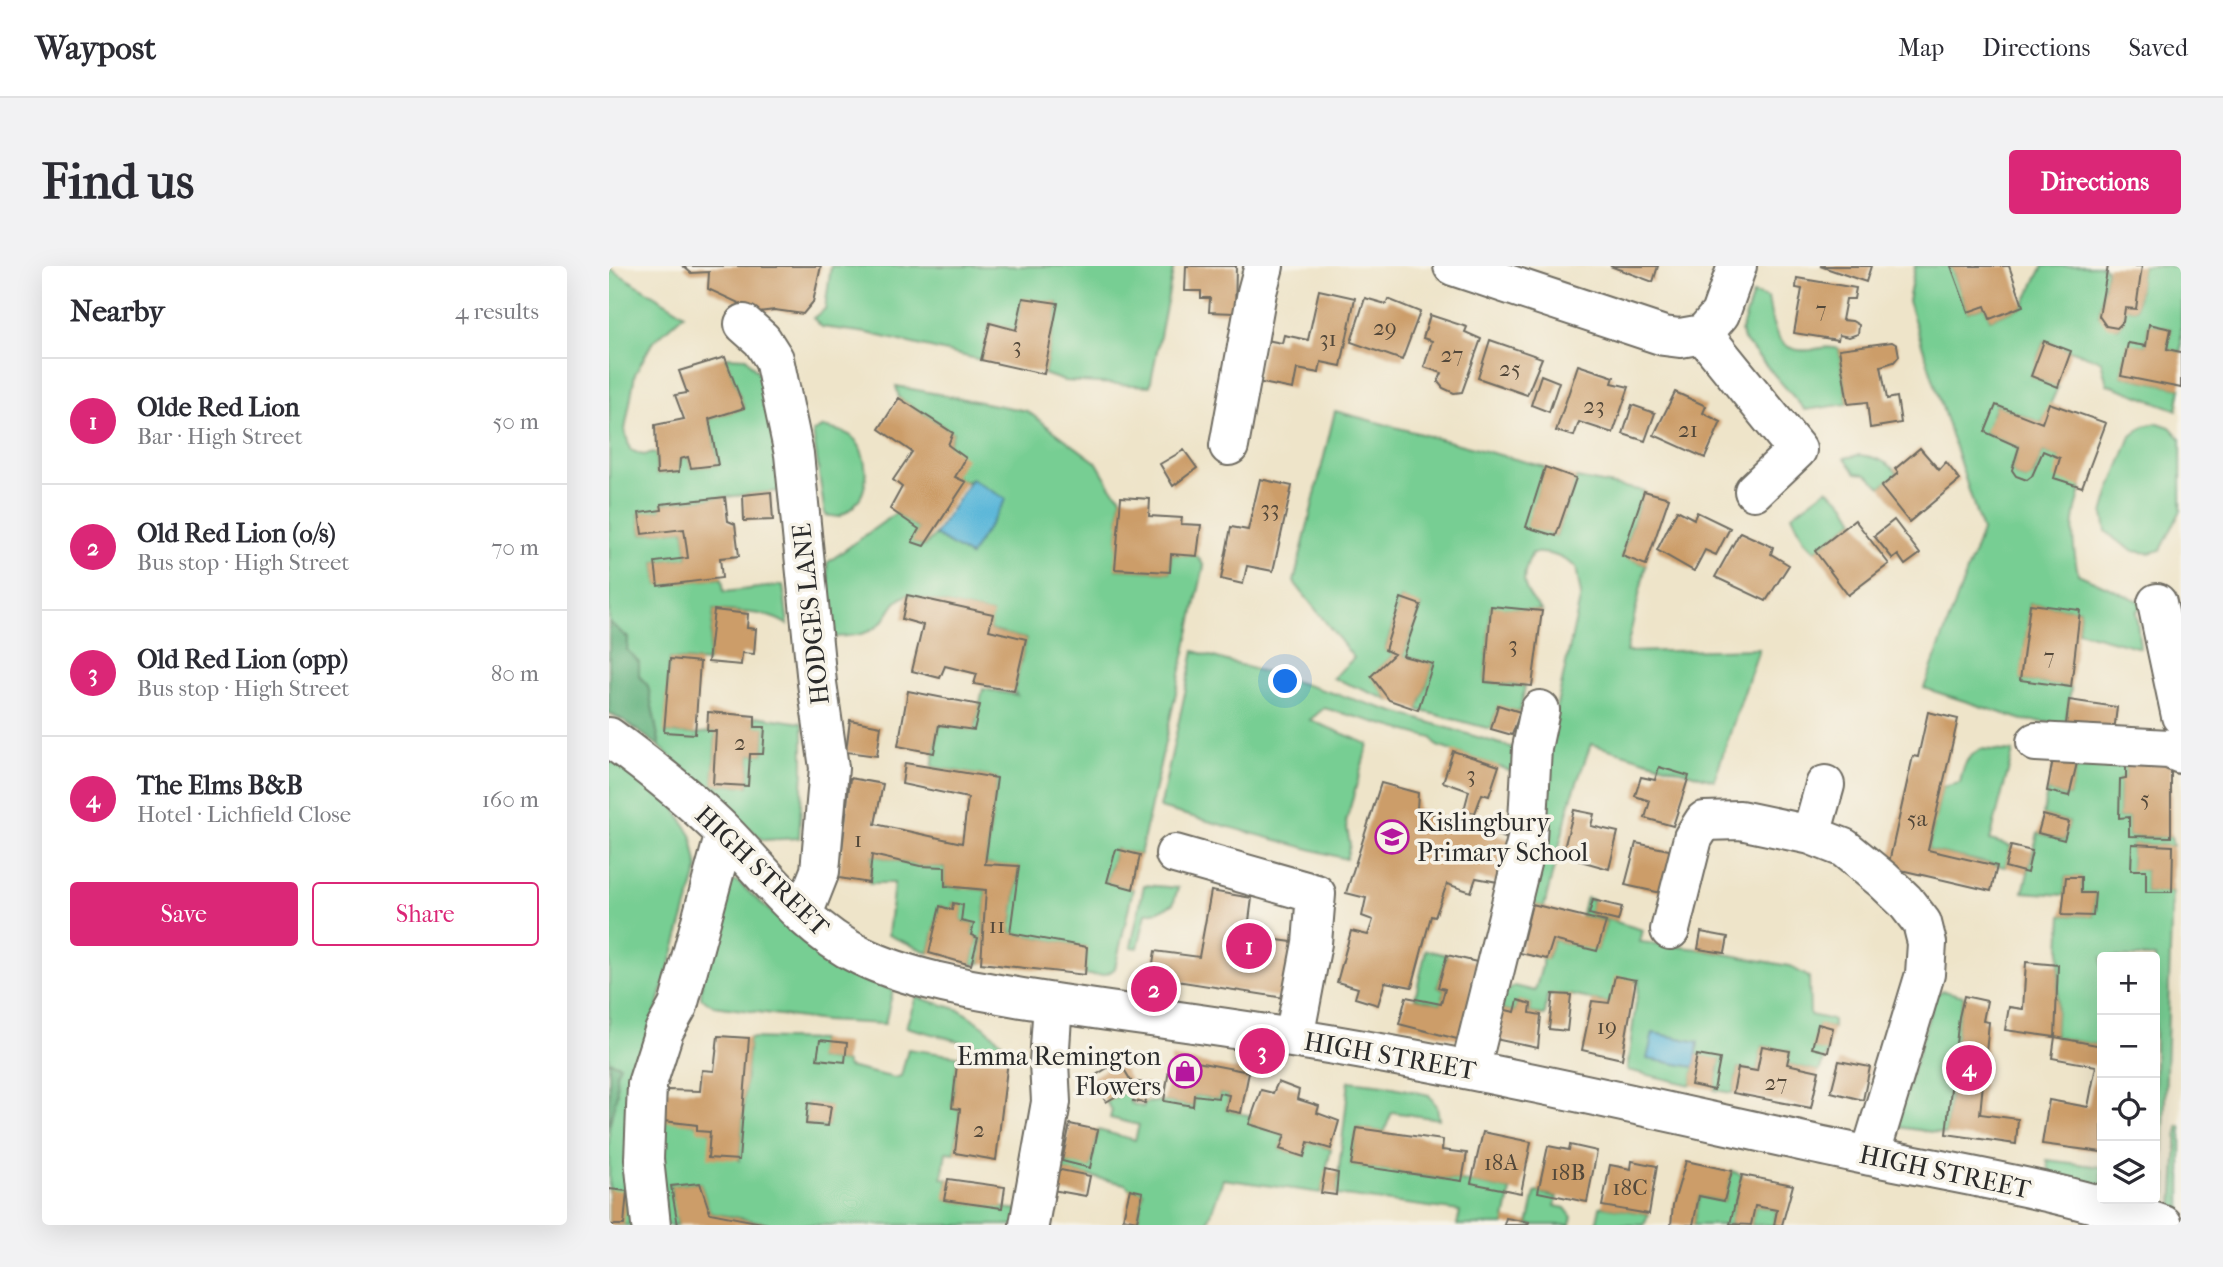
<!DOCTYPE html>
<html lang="en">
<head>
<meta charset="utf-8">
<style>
	body { margin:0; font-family:"IM FELL French Canon",serif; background:#f2f2f3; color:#2b2b33 }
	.controls { position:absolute; right:21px; bottom:21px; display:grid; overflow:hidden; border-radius:7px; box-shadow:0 7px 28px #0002 }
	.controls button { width:63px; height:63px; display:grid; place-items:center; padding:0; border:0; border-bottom:2px solid #e1e1e2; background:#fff; color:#2b2b33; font:35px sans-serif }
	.you { position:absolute; left:677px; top:416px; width:24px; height:24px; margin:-18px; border:5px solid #fff; border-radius:50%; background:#1a73e8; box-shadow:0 0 0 10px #1a73e833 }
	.badge { display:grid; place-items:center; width:46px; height:46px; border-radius:50%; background:#db2777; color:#fff; font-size:23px; font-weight:700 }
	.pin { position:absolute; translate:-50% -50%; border:4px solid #fff; box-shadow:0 2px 7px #0006 }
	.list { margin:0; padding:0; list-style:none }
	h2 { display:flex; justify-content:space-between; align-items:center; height:91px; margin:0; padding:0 28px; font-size:30px }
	h2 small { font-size:23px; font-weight:400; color:#7c7c81 }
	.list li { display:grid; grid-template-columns:46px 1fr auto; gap:21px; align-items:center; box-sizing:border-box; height:126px; padding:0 28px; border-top:2px solid #e1e1e2 }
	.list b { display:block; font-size:26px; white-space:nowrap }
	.list p { margin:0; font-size:23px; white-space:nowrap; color:#7c7c81 }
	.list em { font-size:23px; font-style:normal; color:#7c7c81 }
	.actions { display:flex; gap:14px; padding:21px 28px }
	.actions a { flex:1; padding:16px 0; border:2px solid #db2777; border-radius:7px; text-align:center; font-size:24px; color:#db2777 }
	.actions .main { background:#db2777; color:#fff }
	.icon { flex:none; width:38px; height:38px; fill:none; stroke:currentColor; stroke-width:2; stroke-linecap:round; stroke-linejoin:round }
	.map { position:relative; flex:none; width:1572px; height:959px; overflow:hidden; border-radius:7px }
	header { display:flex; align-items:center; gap:42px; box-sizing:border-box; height:98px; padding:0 35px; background:#fff; border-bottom:2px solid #e1e1e2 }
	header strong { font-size:33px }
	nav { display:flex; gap:38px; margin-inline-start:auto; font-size:24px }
	.intro { display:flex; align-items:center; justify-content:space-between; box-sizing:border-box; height:168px; padding:0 42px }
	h1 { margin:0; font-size:49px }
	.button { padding:18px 32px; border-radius:7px; background:#db2777; color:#fff; font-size:24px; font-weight:700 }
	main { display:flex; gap:42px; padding:0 42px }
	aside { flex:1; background:#fff; border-radius:7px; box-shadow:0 7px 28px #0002 }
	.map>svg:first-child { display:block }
</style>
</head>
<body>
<header>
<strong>Waypost</strong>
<nav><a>Map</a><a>Directions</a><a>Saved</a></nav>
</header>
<div class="intro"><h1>Find us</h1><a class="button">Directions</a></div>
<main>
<aside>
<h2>Nearby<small>4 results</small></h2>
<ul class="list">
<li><span class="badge">1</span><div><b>Olde Red Lion</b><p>Bar · High Street</p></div><em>50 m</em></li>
<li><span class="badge">2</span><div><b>Old Red Lion (o/s)</b><p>Bus stop · High Street</p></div><em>70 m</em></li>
<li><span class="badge">3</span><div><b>Old Red Lion (opp)</b><p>Bus stop · High Street</p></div><em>80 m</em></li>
<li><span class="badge">4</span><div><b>The Elms B&amp;B</b><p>Hotel · Lichfield Close</p></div><em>160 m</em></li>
</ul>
<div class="actions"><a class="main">Save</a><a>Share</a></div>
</aside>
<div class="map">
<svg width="1572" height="959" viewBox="0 0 1572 959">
	<rect width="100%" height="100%" fill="#f7f3e8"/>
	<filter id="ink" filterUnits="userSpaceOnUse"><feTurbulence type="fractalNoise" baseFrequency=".0143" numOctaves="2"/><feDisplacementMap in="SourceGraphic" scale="14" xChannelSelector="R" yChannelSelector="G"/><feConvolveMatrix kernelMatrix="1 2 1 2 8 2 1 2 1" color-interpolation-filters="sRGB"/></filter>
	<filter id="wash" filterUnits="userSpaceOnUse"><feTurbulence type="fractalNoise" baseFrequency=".00686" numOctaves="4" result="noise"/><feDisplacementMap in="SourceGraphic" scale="28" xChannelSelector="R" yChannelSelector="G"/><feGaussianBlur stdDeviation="1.57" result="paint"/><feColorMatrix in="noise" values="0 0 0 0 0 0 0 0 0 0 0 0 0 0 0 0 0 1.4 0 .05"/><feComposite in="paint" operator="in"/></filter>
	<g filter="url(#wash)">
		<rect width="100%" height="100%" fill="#eee4c9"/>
		<path fill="#77ce93" stroke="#517c5f" stroke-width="2" fill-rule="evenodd" d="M222 0H565L541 120 455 115 435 108 449 37 414 33 407 64 381 57 372 94 258 67 213 61 204 52 216 43Z
			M1306 0H1342L1359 46 1376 40 1381 53 1414 40 1434 0H1493L1498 4 1490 50 1508 62 1514 56 1516 42 1527 43 1533 0H1572V86L1558 83 1562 63 1540 58 1537 80 1519 78 1512 110 1572 122 1568 144 1498 118 1492 95 1435 75 1422 110 1449 121 1433 157 1387 139 1376 166 1410 181 1403 204 1407 210 1417 214 1424 210 1434 185 1451 192 1473 221C1462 255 1462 272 1469 308L1534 337 1527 346 1531 382 1469 365 1471 344 1421 338 1412 414 1462 421 1457 458 1414 454 1315 422 1373 265 1299 35Z
			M0 2 75 48 43 77 26 108 16 164 21 184 34 189 47 187 48 208 69 205 71 193 79 191 82 202 109 199 100 153 135 142 116 91 137 92 151 109 162 133 170 225 53 238V244L30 248 33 268 75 263 79 292 46 296 49 319 113 312 115 326 174 319 179 359C156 344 131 347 105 344L99 396 61 393 56 466 86 468 107 465 104 518 139 520 141 488H154L156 462 146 461V450L194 457V504L190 572 154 574 51 481 39 420 30 410V396L18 384 19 372 0 356Z
			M1144 28 1159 32C1164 61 1166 88 1202 84 1212 82 1221 80 1230 83L1239 138 1196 144 1135 74 1132 65Z
			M287 120 418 145 488 197 502 221 512 231 507 303 561 306 562 288 588 290 595 300 531 589 507 583 498 615 524 623 506 702C498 711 487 709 476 709L477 681 401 667 410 601 376 598 388 512 323 501 330 459 365 464 374 423 408 429 405 425 417 373 380 364 383 348 298 329C282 336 283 347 272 357 259 370 242 370 225 371L218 297 287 247 310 263 304 276 315 280 326 269 361 290 363 213 357 216 346 211 339 179 344 167 290 132Z
			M726 145 936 201 918 260 947 270 967 212 1035 225 1013 290 1037 299 1017 386 1150 383 1105 514 982 478 962 533 935 641 923 638 919 629V609L940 521V488L946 448 972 329 967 301C953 291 940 285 923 287 910 314 913 323 933 345L882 341 876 416 916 420 911 446 889 440 882 463 809 444 824 398 794 390 812 340 792 332 776 384 785 388 763 410 780 434 724 412 745 392 685 316Z
			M1549 157 1561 161 1572 173V244L1552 284 1540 287 1525 285 1507 274 1497 265 1494 248 1501 224 1522 170 1535 160Z
			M215 161C224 164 235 165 242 170 257 181 260 212 253 228 248 240 239 246 229 251L216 249 204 166Z
			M1249 189C1265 190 1278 195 1289 207L1272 221 1258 208 1247 207 1236 192Z
			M1218 223 1236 237 1246 254 1206 285 1195 274 1183 249Z
			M585 385 908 483V507L828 480 823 472 715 442 701 454 759 478 737 556 741 579 737 593 551 542Z
			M1372 483 1404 486 1381 574 1402 580 1396 601 1319 584 1333 521 1351 517C1354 501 1356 491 1372 483Z
			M0 487 64 539 83 571 89 603 43 759 47 851 88 859 101 866 130 894 140 772 211 774 209 793 236 796 239 801 286 812 292 810 299 783 349 790 343 841 351 843 346 887 337 886 333 912 339 913 336 934 411 944 407 959H159V957L101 947 91 917 62 920 69 959H0ZM199 837 221 840 219 860 197 858Z
			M1468 497H1517V512L1511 513 1510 552 1520 551V570L1562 571 1564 580 1523 578 1522 603 1537 604V626H1563L1554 895 1546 894V691H1493V780L1446 771 1453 649 1484 650 1486 627H1472V611H1457L1455 629 1414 626 1429 567 1455 574 1460 556 1434 549 1438 525 1460 530Z
			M263 589 311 600 336 601V620L377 624 372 697 362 699 369 672 362 669 365 658 352 655 353 639 344 637 343 644 331 640 320 687 279 669 285 617H260Z
			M128 615 205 685 245 710 284 724 276 758 215 755 105 740 92 732 93 706 122 616Z
			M535 619 569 622 564 638 550 645 537 647 529 682 522 681Z
			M977 632 984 634 980 648 1034 664 1031 676 1089 683 1180 700 1200 711 1201 749 1224 754V762L1209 759 1204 782 1219 785 1210 805 1178 798 1181 785 1153 780 1148 805 1129 802 1124 827 1105 824 1111 794 1088 789 1089 776 1044 767 1039 793 1086 801 1082 819 1018 804 1030 714 1000 737C980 734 958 725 938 730L936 749 921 747 922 738 909 735 906 746 892 743 894 728 906 720 926 725 933 700V692L938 693 944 674 988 684 997 656 972 650Z
			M817 684 838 689 829 721 836 723 832 738 806 732Z
			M1334 725 1355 730 1350 751 1337 868 1290 861 1289 854 1327 727Z
			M307 731 351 744 376 761 407 790 297 761Z
			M740 815 775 819 820 829 828 841 830 853 783 846 775 866 748 862 742 899 859 916 902 925 895 959H848L851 945 727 929Z
			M525 820 521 837 534 841 536 837 555 835 584 840 585 829 609 832 610 827 620 829 617 844 643 850 641 858 676 869 671 883 695 890 699 876 722 883 712 927 614 913 598 959H530L528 955 534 926 521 923 516 918 447 903 453 895 481 901 489 864 526 874 530 859 501 852 503 844 497 836Z
			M1569 860H1572V948H1566L1564 941Z
			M1438 894 1493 901V925L1441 908Z
			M1123 905 1133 909 1121 958 1127 959H1084L1090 930 1115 935Z
			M1546 908 1558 909 1557 942 1531 933H1546Z
			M929 926 948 931 946 940 956 942 963 951 961 959H919L926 927Z
			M993 940 1040 948 1035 959H987L991 941Z
			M1146 940 1168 944 1165 959H1142Z"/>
		<path fill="#61b17d" stroke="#466e54" stroke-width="2" d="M0 356 19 372 18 384 30 396V410L39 420 51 481 14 454 0 447Z
			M0 795 11 799 7 807 8 828 0 861Z"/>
		<path fill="#5bb7d9" stroke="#437182" stroke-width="2" d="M362 213 397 233 361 290 326 269Z
			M1044 767 1089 776 1086 801 1038 793Z"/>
		<g id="blocks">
			<path fill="#cc9d69" d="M74 0H212L204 36 194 48 166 44 149 46 99 23 100 6 82 7Z
				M577 0H627L626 47 600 46 601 32H592V25H576Z
				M1001 0H1049L1044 16Z
				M1211 0H1262L1257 16Z
				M1342 0H1400L1414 40 1381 53 1376 40 1359 46Z
				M1499 0H1533L1527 43 1516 42 1514 56 1508 62 1497 60 1490 50Z
				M1188 12 1247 22 1245 33H1237L1233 54 1243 55 1250 59 1249 68 1240 71 1230 69 1229 74 1185 67 1193 23 1187 22Z
				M710 24 746 32 732 100 712 96 710 107 688 103 684 123 648 116 657 74 673 77 675 69 699 74Z
				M414 32 449 37 435 108 372 94 381 57 407 64Z
				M756 32 777 38 779 33 811 46 793 94 742 76Z
				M821 49 858 61 856 66 872 73 853 126 845 127 834 122 829 116 833 107 815 101 823 75 814 72Z
				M1540 58 1562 63 1558 83 1572 86V122L1512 110 1519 77 1537 80Z
				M881 74 933 92 918 129 869 112Z
				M1435 75 1462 85 1449 121 1422 110Z
				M1283 76 1288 79 1290 90 1285 96 1272 100 1278 133 1288 131 1292 157 1261 162 1258 136 1239 138 1230 83Z
				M116 91 135 142 100 153 109 199 82 202 79 191 71 193 70 206 48 208 46 159 75 153 66 129 78 127 70 105Z
				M969 99 1005 111 1003 117 1020 121 1004 167 970 156 965 170 947 165Z
				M932 109 950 116 940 146 922 139Z
				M1066 126 1097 140 1094 147 1112 156 1096 192 1045 169Z
				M290 132 344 167 339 179 357 192 346 211 357 216 315 280 303 276 310 263 281 243 293 221 284 214 303 186 270 163Z
				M1440 137 1497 157 1473 221 1445 212 1451 192 1434 185 1423 210 1418 214 1407 210 1403 204 1410 181 1376 166 1387 139 1433 157Z
				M1023 139 1046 147 1036 175 1014 168Z
				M1311 182 1330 204 1337 196 1351 214 1300 256 1272 221 1289 207 1286 203Z
				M575 184 588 202 564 220 551 198Z
				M936 201 967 212 947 270 917 261Z
				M651 213 683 220 664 305 638 300 634 318 612 313 622 261 639 264Z
				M1035 225 1060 232 1037 299 1013 290Z
				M162 226 164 254 135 255 134 229Z
				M116 231 119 255 126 258 130 290 111 292 113 312 49 320 46 296 79 292 75 263 33 268 30 247 53 244 52 238Z
				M512 231 541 233 540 250 573 252 572 258 592 259 588 290 562 288 561 306 506 303Z
				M1068 244 1085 253 1088 246 1121 262 1107 289 1096 284 1085 305 1048 284Z
				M1246 254 1280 298 1239 329 1206 285Z
				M1285 254 1311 288 1296 299 1289 289 1284 293 1265 270Z
				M1131 266 1164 281 1162 288 1180 299 1157 335 1106 311Z
				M298 329 384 348 380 364 417 373 405 425 365 418 368 408 336 400 331 412 303 405 314 359 293 353Z
				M792 332 812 339 794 390 824 398 809 444 780 434 762 410 785 388 776 384Z
				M1421 338 1471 344 1462 421 1411 414Z
				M882 340 933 345 923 420 876 416Z
				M105 344 139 348 138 362 147 363 145 388 133 387 132 399 99 396Z
				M61 393 91 396 86 468 55 466Z
				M299 425 371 439 365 464 330 459 325 487 289 480Z
				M1460 434 1508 441 1505 466 1457 458Z
				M889 439 911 446 903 469 882 463Z
				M99 446 146 450V461H156L154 488H141L139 520 104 518 107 465H98Z
				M1319 446 1349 453 1319 584 1388 600 1382 625 1279 601 1304 490 1309 491Z
				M241 454 272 460 268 490 237 486Z
				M844 485 890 500 880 530 873 528 866 547 855 544 860 525 834 516Z
				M1444 493 1468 497 1460 530 1438 525Z
				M296 497 388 512 376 598 410 600 401 667 478 681 476 709 372 697 377 624 336 620V601L311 600 263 589 260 617 230 612 241 512 274 518 266 558 353 577 359 532 293 518Z
				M1517 497H1562V571L1520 570V551L1510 552 1511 513 1517 512Z
				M1050 501 1080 510 1064 560 1036 552 1041 535 1026 530 1032 511 1046 514Z
				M772 517 809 527 808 543 906 575 894 617 867 612 862 626 838 618 826 651 822 650 803 721 776 716 769 739 746 732 749 722 728 716 742 665 759 669 764 654 753 650 757 632 737 627Z
				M965 544 985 548 982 560 1009 566 1000 603 968 594 969 590 954 586Z
				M1434 549 1460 556 1455 574 1429 567Z
				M1027 577 1069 586 1057 628 1016 619Z
				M1523 578 1564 580 1563 626H1537V604H1522Z
				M1402 580 1423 585 1418 607 1396 601Z
				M507 583 531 589 524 623 498 616Z
				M1457 611H1472V627H1486L1484 650 1453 649Z
				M602 625 643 632 638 670 683 676 692 684 682 733 542 711 546 685 590 691Z
				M984 634 1013 641 1009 655 980 648Z
				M344 637 354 639 352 655 365 658 362 669 369 672 362 699 320 687 331 640 343 644Z
				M923 638 997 656 988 685 944 674 938 693 911 687Z
				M1092 666 1119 671 1116 687 1089 683Z
				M838 689 868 696 852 774 790 758 797 731 832 738 836 723 829 721Z
				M1417 696 1449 699 1446 771 1396 764 1400 741 1414 743Z
				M1006 710 1027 714 1013 793 973 784 983 735 1000 737Z
				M944 728 962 729 958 765 940 763Z
				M1355 730 1378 735 1374 755 1380 756 1371 848 1409 853 1407 878 1337 868 1350 751Z
				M909 734 922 738 921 747 932 749 929 782 886 773 892 743 906 746Z
				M1209 758 1224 762 1219 786 1203 782Z
				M109 770 140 772 130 894 99 892 101 866 88 865V859L55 855 58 824 91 825 93 804 105 805Z
				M1446 771 1493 780V886L1433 878 1440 834 1479 841 1487 800 1443 792Z
				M211 774 238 777 236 796 208 793Z
				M1153 780 1181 785 1178 798 1210 805 1202 842 1124 827 1129 802 1148 805Z
				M1088 789 1111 793 1105 824 1082 819Z
				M349 790 373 793 374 790 399 794 387 894 346 887 351 843 343 842Z
				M562 791 640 806 632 847 617 844 620 829 610 827 609 832 585 829 584 840 555 835Z
				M510 795 525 820 497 836 482 812Z
				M1230 795 1261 801 1254 834 1222 826Z
				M529 816 541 818 536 837 524 835Z
				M669 816 690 824 688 833 710 840 708 847 730 855 722 883 699 876 695 891 671 883 676 869 640 858 652 824 664 827Z
				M199 837 222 840 219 860 197 858Z
				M461 858 489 864 481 902 453 895Z
				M748 862 834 874 833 884 858 887 853 915 742 899Z
				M874 866 922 876 912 927 862 917Z
				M961 879 988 885 978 936 929 926 939 880 960 884Z
				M1023 895 1048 900 1040 948 993 940 1001 899 1022 903Z
				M1077 895 1123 905 1115 935 1090 930 1084 959H1062L1064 939Z
				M447 903 481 910 477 930 443 924Z
				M716 904 729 907 727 929 712 927Z
				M1133 909 1184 919 1173 959H1165L1168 944 1146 940 1142 959 1121 958Z
				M339 913 396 921 393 942 335 934Z
				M91 917 101 947 163 959H69L62 920Z
				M0 923 18 925 15 959H0Z
				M521 923 534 926 528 955 514 952Z
				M897 952 920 956 919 959H895Z"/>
		</g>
	</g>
	<g filter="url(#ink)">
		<use href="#blocks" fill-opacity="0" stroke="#6f6c62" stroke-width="2"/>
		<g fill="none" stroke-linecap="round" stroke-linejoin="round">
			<defs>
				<path id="minor" d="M844 0 1055 70 1071 72 1094 68 1188 184 1145 225
					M135 58 153 74 165 93 185 188 208 417 220 502 211 605 194 648
					M1094 68 1111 48 1128 0
					M620 180 648 26 655 0
					M1548 337 1572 450
					M0 471C41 501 80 531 116 567 158 610 196 663 252 690 299 713 361 723 413 732 499 746 584 756 670 770 858 799 1043 843 1228 883 1337 907 1449 922 1554 959
					M1427 476 1560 483 1572 488
					M1202 569 1216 519
					M566 588 707 628 703 677 685 772
					M1061 664 1084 572 1095 555 1131 554 1202 569 1235 582 1274 614 1296 635 1313 657 1318 677 1316 708 1261 890
					M861 804 918 573 923 482 931 444
					M42 959 35 893 38 818 55 765 69 740 116 567
					M420 959 442 836 440 796 444 737"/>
			</defs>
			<use href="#minor" stroke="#6f6c62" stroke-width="42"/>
			<use href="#minor" stroke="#fff" stroke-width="38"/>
		</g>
	</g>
	<defs>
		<symbol id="school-ring" viewBox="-11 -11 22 22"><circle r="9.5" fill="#f7f3e8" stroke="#b5179e" stroke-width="1.5"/><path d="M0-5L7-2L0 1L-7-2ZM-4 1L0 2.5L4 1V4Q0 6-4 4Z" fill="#b5179e"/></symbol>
		<symbol id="shop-ring" viewBox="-11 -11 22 22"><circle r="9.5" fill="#f7f3e8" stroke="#b5179e" stroke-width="1.5"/><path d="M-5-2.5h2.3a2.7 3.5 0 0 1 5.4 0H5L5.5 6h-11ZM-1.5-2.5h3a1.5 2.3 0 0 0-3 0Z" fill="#b5179e"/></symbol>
	</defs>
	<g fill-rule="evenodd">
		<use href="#school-ring" x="764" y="552" width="38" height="38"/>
		<use href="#shop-ring" x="557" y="786" width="38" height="38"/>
	</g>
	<g text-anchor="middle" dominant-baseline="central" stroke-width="7" stroke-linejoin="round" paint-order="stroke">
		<g font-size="23" fill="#53483a">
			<text x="1212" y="43">7</text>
			<text x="776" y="61">29</text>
			<text x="719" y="72">31</text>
			<text x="408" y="79">3</text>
			<text x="843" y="88">27</text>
			<text x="901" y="102">25</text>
			<text x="985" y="139">23</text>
			<text x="1079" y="163">21</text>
			<text x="661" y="242">33</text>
			<text x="904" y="378">3</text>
			<text x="1440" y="390">7</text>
			<text x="131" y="476">2</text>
			<text x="862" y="508">3</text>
			<text x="1536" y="532">5</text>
			<text x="1308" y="552">5a</text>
			<text x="249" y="573">1</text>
			<text x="388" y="659">11</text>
			<text x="998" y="760">19</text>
			<text x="1167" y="816">27</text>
			<text x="370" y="863">2</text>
			<text x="892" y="896">18A</text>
			<text x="959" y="906">18B</text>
			<text x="1021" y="921">18C</text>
		</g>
		<g font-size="26" fill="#2b2b2b" stroke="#f7f3e8">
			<text transform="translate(202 348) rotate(-96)">HODGES LANE</text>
			<text transform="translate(153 605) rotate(44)">HIGH STREET</text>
			<text transform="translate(781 790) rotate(10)">HIGH STREET</text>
			<text transform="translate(1336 906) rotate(12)">HIGH STREET</text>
		</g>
		<g font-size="26" fill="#2b2b2b" stroke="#f7f3e8" text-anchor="start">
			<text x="808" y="556">Kislingbury<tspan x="808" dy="30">Primary School</tspan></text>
			<text x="552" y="790" text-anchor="end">Emma Remington<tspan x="552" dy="30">Flowers</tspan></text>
		</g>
	</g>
</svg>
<div class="controls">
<button>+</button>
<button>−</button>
<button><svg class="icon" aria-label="locate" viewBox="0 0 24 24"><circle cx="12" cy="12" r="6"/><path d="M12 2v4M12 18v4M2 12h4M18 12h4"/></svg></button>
<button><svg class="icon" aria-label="layers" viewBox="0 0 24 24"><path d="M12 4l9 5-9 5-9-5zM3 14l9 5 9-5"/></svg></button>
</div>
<div class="you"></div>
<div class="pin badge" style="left:640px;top:680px">1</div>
<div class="pin badge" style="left:545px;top:723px">2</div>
<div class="pin badge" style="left:653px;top:785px">3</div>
<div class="pin badge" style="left:1360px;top:802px">4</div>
</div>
</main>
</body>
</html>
